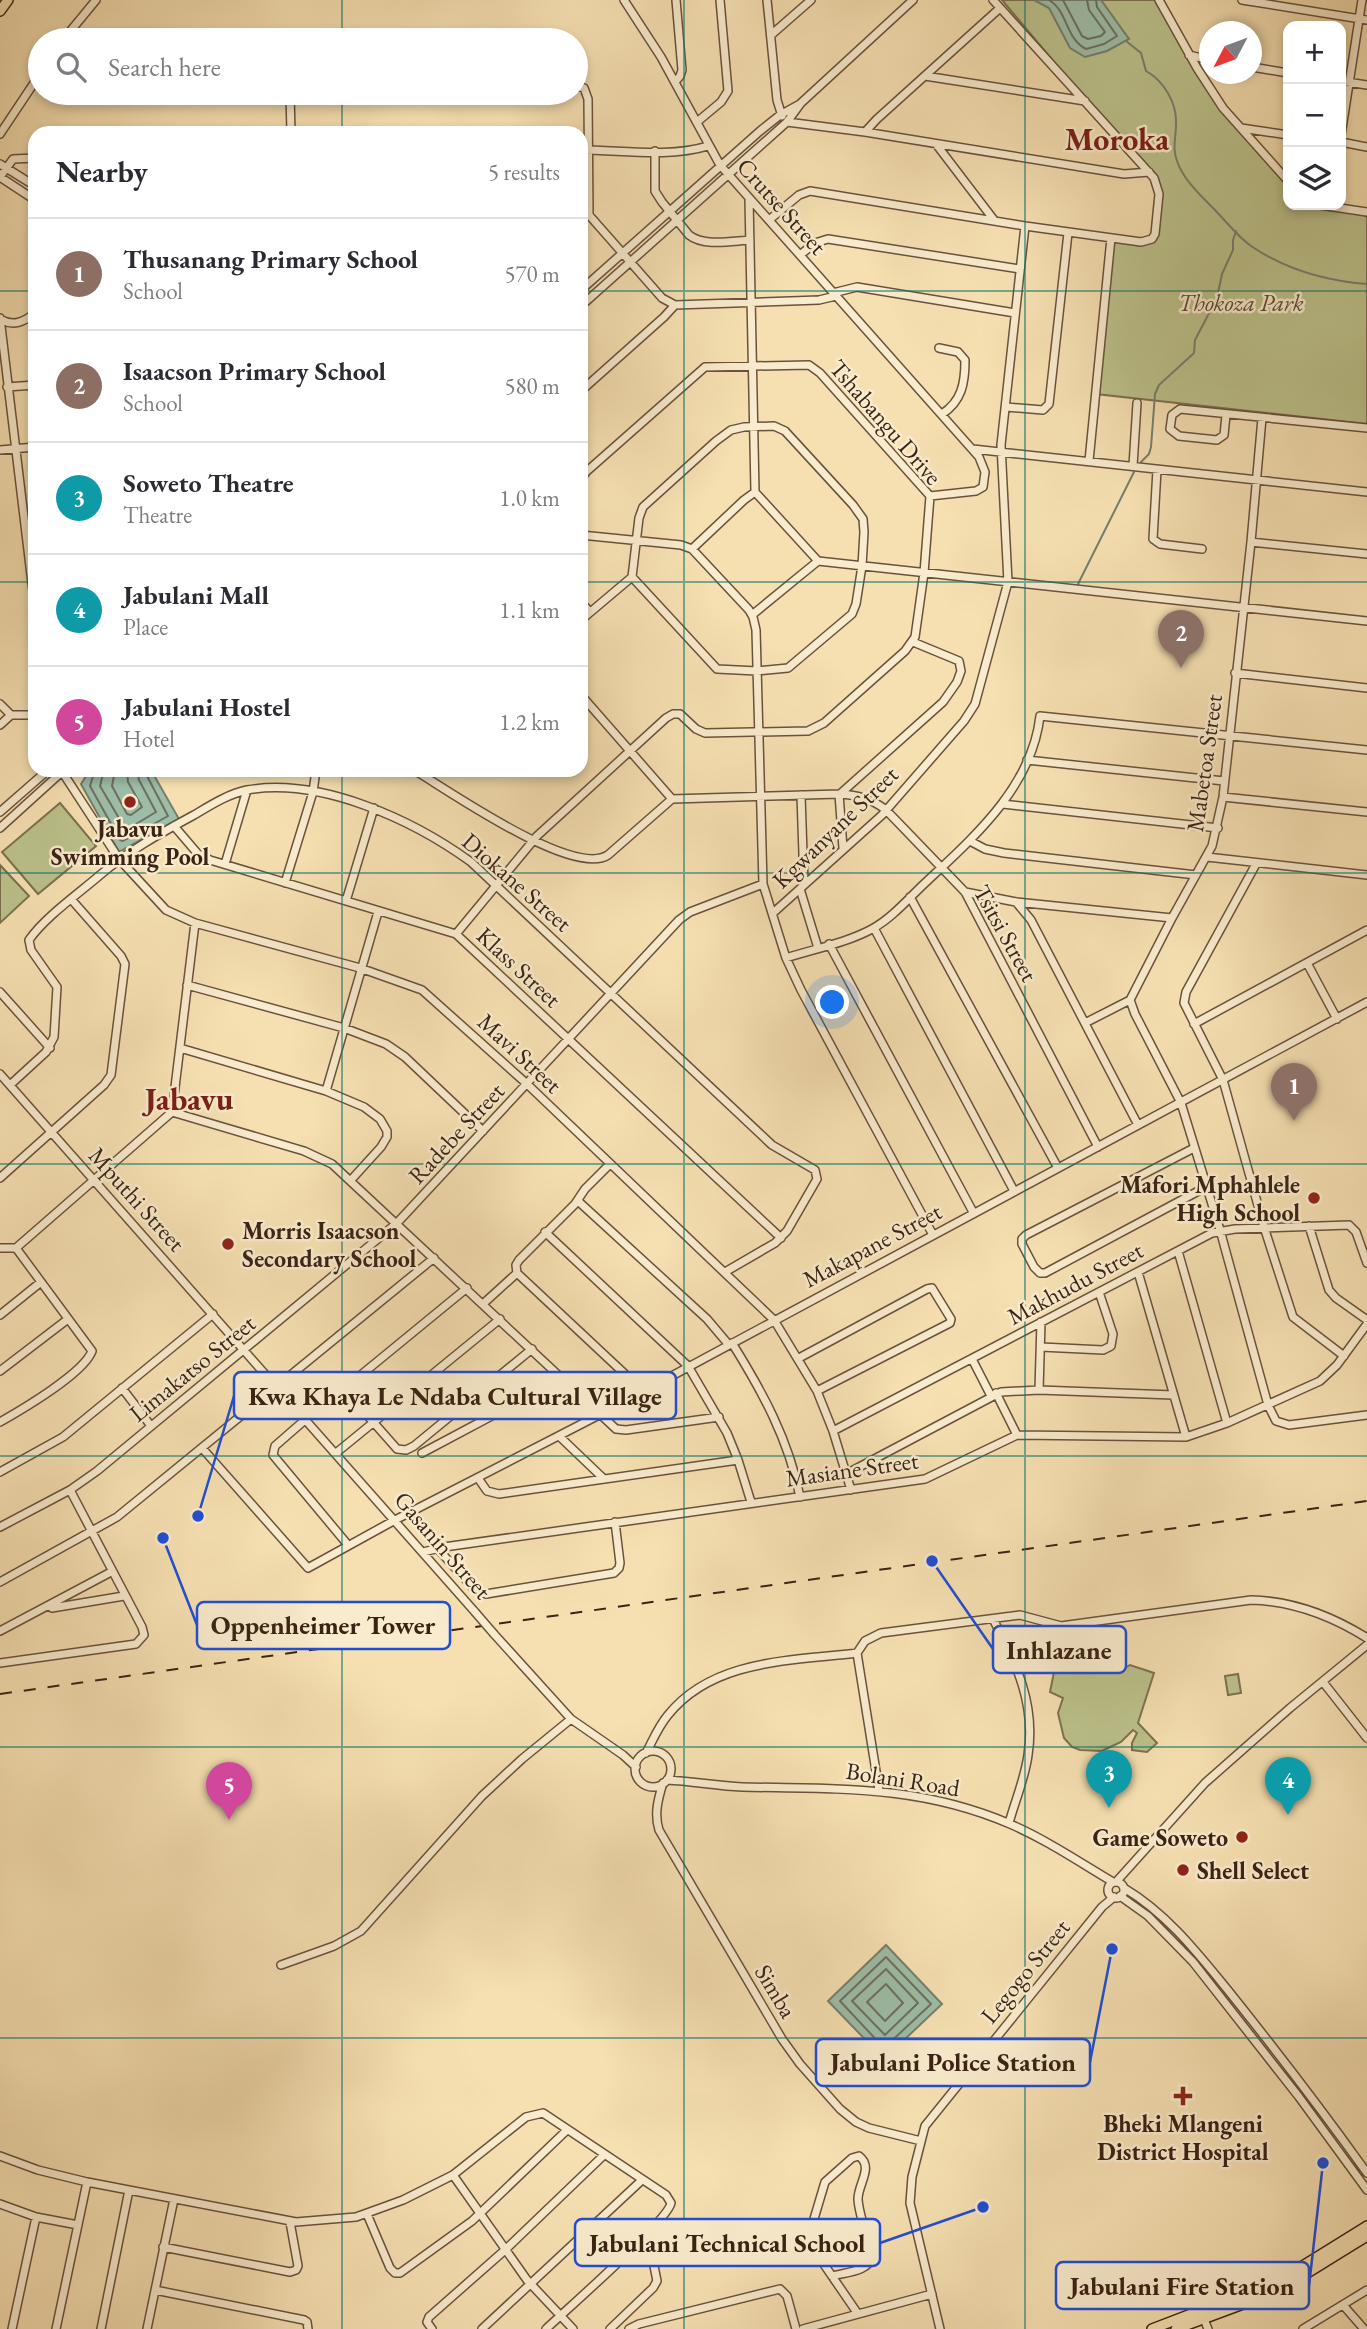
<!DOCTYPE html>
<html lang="en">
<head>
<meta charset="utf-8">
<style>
	body { margin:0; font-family:"EB Garamond",serif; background:#f7f7f7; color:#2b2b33 }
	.controls { position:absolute; right:21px; top:21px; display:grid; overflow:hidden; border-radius:14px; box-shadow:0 4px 10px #0003 }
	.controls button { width:63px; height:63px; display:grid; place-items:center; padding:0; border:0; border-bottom:2px solid #e1e1e2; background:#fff; color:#2b2b33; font:35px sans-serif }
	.compass { position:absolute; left:1199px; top:21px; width:63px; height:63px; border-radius:50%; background:#fff; box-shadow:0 4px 10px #0003; rotate:229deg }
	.you { position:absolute; left:833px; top:1003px; width:24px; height:24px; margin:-18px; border:5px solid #fff; border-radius:50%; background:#1a73e8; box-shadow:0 0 0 10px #1a73e833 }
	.badge { display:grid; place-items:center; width:46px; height:46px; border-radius:50%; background:#b45309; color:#fff; font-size:23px; font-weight:700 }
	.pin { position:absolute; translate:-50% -58px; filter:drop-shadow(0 2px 4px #0008) }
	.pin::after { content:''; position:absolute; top:37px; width:24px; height:21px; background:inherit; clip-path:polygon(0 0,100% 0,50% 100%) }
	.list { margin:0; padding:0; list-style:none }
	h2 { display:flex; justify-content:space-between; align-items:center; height:91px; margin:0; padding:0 28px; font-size:30px }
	h2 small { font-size:23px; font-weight:400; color:#7c7c81 }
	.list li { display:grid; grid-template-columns:46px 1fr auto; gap:21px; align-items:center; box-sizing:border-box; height:112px; padding:0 28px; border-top:2px solid #e1e1e2 }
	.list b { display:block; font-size:26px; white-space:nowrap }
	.list p { margin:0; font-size:23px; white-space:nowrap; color:#7c7c81 }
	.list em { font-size:23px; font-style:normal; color:#7c7c81 }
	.icon { flex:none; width:38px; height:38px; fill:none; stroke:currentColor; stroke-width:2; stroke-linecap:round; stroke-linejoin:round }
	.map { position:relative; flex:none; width:1367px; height:2329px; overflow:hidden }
	.search { position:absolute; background:#fff; box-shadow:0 4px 10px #0003; left:28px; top:28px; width:560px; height:77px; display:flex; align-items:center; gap:18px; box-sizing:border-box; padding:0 24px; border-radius:38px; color:#7c7c81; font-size:26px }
	.panel { position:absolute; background:#fff; box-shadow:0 4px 10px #0003; left:28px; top:126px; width:560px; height:651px; border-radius:21px }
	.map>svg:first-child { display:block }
</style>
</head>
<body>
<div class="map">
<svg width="1367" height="2329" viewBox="0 0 1367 2329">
	<rect width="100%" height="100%" fill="#f6e0b2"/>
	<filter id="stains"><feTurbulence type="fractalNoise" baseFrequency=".00286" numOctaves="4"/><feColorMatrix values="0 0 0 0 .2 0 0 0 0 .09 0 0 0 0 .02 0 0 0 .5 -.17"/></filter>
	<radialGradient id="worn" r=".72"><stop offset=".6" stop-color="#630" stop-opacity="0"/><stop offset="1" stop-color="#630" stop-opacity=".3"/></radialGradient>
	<path fill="#bcc28c" stroke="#7b7250" stroke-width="2" d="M1002 0H1161L1181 38 1223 105 1288 179V205H1328L1367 211V424L1096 394 1112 240 1152 239 1160 188Z
		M60 803 96 846 38 894 2 852Z
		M0 865 29 896 0 923Z
		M1072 1662 1076 1671 1123 1669 1130 1665 1154 1673 1138 1723 1157 1743 1147 1752 1132 1750V1743L1137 1733 1133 1730 1121 1742 1102 1751 1080 1750 1072 1747 1064 1738 1058 1713 1063 1698 1050 1692 1054 1672 1061 1671V1664Z
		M1238 1674 1241 1693 1228 1695 1225 1676Z"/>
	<path fill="#9dbda8" stroke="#757f6d" stroke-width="2" d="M1034 0H1101L1129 39 1107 51 1085 57 1070 48 1049 8Z
		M108 770H151L179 819 119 852 81 784 88 773Z
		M886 1945 942 2004 884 2059 828 2001Z"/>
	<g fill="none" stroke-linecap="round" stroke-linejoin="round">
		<path stroke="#6c705e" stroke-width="2" d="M1049 0C1068 11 1065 38 1086 49L1104 44 1117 36 1097 7 1096 0
			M1063 0 1082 36 1088 39 1101 36 1105 32 1089 10 1087 0
			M95 770 90 786 120 840 123 841 168 816 147 776 146 770
			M104 770 100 786 126 830 156 812 139 780 137 770
			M115 770 112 786 127 814 131 815 142 807 128 782 127 770
			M886 1957 931 2004 884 2048 840 2001Z
			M886 1969 918 2003 885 2035 852 2001Z
			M886 1984 903 2003 885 2021 867 2002Z"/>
		<path stroke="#757f6d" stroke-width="2" d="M1126 41 1141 53 1146 71C1164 81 1177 103 1176 124 1176 138 1172 148 1177 161 1183 179 1200 195 1213 208 1225 220 1237 236 1251 246 1285 269 1327 281 1367 284
			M1141 462 1149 454 1151 447 1155 394 1159 385 1194 353 1195 340 1217 298 1222 274 1233 250V240L1236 231
			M1078 584 1134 472"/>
		<defs>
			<path id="minor" d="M624 0 661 57 720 165 979 457 985 472 983 487 976 491 930 496
				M767 0 777 100 782 116
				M1159 0 1197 68 1223 108 1288 181
				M1242 0 1367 20
				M771 35 811 0
				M63 40 96 0
				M1189 55 1210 60
				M1252 67 1288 73
				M925 76 1085 101
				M1341 81 1367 85
				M675 82 680 76 682 70 676 0
				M576 86 584 88 588 99 589 215 662 298 675 305
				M290 93 291 133
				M697 122 721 102 728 91 720 0
				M787 122 865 132 1124 174 1149 172
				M1241 128 1288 135
				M865 132 877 119 1000 8
				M0 134 40 74
				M1341 135 1362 0
				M1341 142 1367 147
				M936 144 994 220
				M581 150C622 150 668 158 708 146
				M655 151V191L662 202 689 235C704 247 732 241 750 240
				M0 164 35 186
				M0 177 13 159 35 158
				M0 177 35 200
				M749 199 755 492
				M1320 205 1367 212
				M769 220 799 195 810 191 1025 226 1141 242 1152 239 1155 234 1159 194 1154 178 993 0
				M800 255 815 243 828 239 1020 269
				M581 290 760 131 780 115 798 105
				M833 293 857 287 1015 313
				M581 306 787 122 801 103 913 0
				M0 318 35 608
				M0 319C13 327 24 322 35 313
				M939 348 958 352 965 360C965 383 962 401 942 414
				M7 387 35 385
				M581 391 664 317 675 305 819 300 836 296
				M1006 407 1043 410 1049 404 1068 233
				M1226 415 1224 435 1217 440 1179 436 1170 429 1172 415 1180 409 1367 428
				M973 449 1367 492
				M0 450 35 447
				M1089 461 1111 238
				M1133 466 1137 403
				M1157 470 1153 539 1160 544 1202 549
				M755 492 818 561
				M581 535 681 545 692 549 749 610 753 617 756 630 763 884 786 958 801 990 933 1235
				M1251 542 1367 554
				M692 549 744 500 755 492
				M818 561 1367 621
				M581 602 590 612
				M752 615 818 561
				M581 620 632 577 639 518 643 507 716 441 731 430 744 427 774 426 785 431 853 505 863 519 864 532 862 566 856 604 852 614 788 668 757 671 717 669 632 577
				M1235 673 1367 688
				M581 695 672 799
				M0 704 11 715H35
				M0 725 11 715
				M1027 760 1224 781
				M61 770 119 859 166 910 195 923 360 968 422 990 527 1084 774 1320 817 1391 833 1431 851 1490
				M414 770C448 790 573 878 608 855L672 799 839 794C858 795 872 799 886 810L965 892 1098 1147
				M839 794 843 848
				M840 794 943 702 957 682 961 671 959 661 913 642
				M801 795 804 884
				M1223 797 1367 812
				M1003 804 1218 828
				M0 812 48 770
				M174 826 198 854 210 860 456 934 781 1238
				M0 828 64 770
				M970 841 985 849 1004 853 1196 875
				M1207 857 1367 875
				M225 864 247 790
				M1256 864 1186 992 1184 1003 1223 1080 1264 1227 1293 1317 1344 1356
				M285 883 313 792 316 770
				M800 889 818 948
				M965 892 1016 902 1172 918
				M910 897 1058 1168
				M346 901 374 808
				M1016 902 1031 920 1138 1125
				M773 913 882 815 964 721 975 704 1008 582 1001 445 1025 226
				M874 928 1014 1191
				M456 934 537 836 666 718 673 714H680L696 729 705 733 808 731 824 723 905 651 915 637 924 573 930 496 820 373 809 365 705 367 586 472 581 479
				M829 944 973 1212
				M786 958C814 949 846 943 872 929 892 918 908 899 925 883 974 837 1032 787 1040 716L1367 750
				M1307 963 1337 1019
				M187 985 344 1028 386 1044 405 1057 483 1131
				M0 992 50 1048
				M1130 1000 1135 1014 1181 1103 1220 1230 1268 1405 1276 1421 1289 1425 1367 1415
				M1085 1023 1130 1000 1172 918 1212 846 1223 797 1251 542 1262 418
				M1194 1024 1367 930
				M180 1048 326 1091 364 1107 380 1119 387 1131V1137L381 1147 351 1180
				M0 1074 475 1612
				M10 1085 46 1052 54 1037 57 987 31 950 29 940C45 917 78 894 100 875 128 851 161 833 194 815 211 805 228 794 247 790 321 777 413 820 471 862L772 1145 815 1170 817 1179 787 1231 775 1243 725 1272
				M326 1091 378 912
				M172 1112 304 1151 332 1164 616 1429 626 1430 719 1417
				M1194 1148 1026 1235 1022 1239V1244L1034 1267 1040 1273H1045L1206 1187
				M0 1178 104 1085 111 1075 125 964 121 956 71 899
				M578 1201 707 1319 729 1345
				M1309 1226 1329 1290 1336 1298 1367 1320
				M545 1232 688 1366 727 1433 738 1460 751 1502
				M0 1248H16L172 1112 195 923
				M1178 1251 1227 1423
				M1138 1272 1186 1437
				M517 1273 643 1391
				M467 1288 356 1379 349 1388 352 1398 397 1449 406 1450 414 1446 532 1349
				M484 1303 517 1273 516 1265 519 1260 575 1204 585 1189 610 1164
				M0 1315 41 1282
				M732 1343C762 1391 789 1440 800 1497
				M1041 1347 1103 1350 1111 1346 1113 1334 1099 1292
				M799 1358 927 1289 932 1288 951 1319 950 1323 817 1391
				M972 1359 991 1396
				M0 1371 68 1319
				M122 1388 151 1426
				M1039 1390 1041 1322
				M996 1393 1017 1435
				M306 1419 275 1446 273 1455 348 1545
				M0 1422C21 1410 84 1373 92 1351L16 1248
				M833 1431 1212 1233 1235 1229 1349 1225 1356 1232 1367 1263
				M559 1436 604 1479
				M202 1448 308 1568 395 1520 601 1414 1367 1002
				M336 1453 500 1319
				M422 1453 563 1378
				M0 1472 63 1437 213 1314
				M846 1474 1001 1392 1039 1390 1173 1395
				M478 1478 487 1491 499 1494 738 1460
				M0 1527 70 1490 97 1471 397 1223 679 920 690 912 763 884
				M437 1548 476 1591 486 1594 614 1573 619 1568 620 1563 615 1522
				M423 1552 444 1547 925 1479 1017 1435 1186 1437 1227 1423 1320 1381 1337 1365 1367 1324
				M0 1582 117 1517 434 1258
				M50 1605 52 1608 124 1596
				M993 1619C1016 1663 1036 1704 1028 1755 1025 1778 1015 1801 1009 1823
				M0 1631 111 1572
				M494 1634 571 1719 623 1755 636 1767
				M0 1663 136 1644 144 1635 142 1627 70 1490
				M1323 1682 1367 1738
				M635 1769a18 18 0 1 1 36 0a18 18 0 1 1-36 0Z
				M646 1753C653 1740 658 1727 668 1715 713 1659 791 1661 857 1653
				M667 1780C692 1781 717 1786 742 1787 838 1789 919 1785 1010 1824 1047 1840 1079 1862 1113 1882
				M663 1783C658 1799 654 1814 659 1830L782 2039 800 2064 840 2109 856 2122 869 2128 921 2141
				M879 1790 857 1653 865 1641 881 1633 1020 1615 1061 1626 1251 1600C1293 1601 1332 1616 1367 1638
				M1116 1882 1205 1783 1290 1708 1367 1645
				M1108 1890a8 8 0 1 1 16 0a8 8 0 1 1-16 0Z
				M1124 1888C1166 1913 1196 1951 1227 1989 1275 2049 1322 2110 1367 2173
				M1120 1896 1148 1916 1193 1962 1299 2097 1367 2190
				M281 1965 334 1946 361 1931 482 1796 522 1759 571 1719
				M0 2156 38 2170 87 2182 296 2222 356 2217 403 2200 453 2175 526 2117 543 2113 666 2195 671 2203C668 2221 566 2310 546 2329
				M453 2175 527 2280 573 2329
				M0 2204 36 2217 78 2225
				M367 2214 390 2268 395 2273H400L472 2221 567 2130
				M163 2247 290 2272 296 2270 298 2266 290 2222
				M832 2276C847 2272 869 2272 873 2255 868 2237 859 2217 858 2199 858 2184 874 2167 859 2156L852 2158 825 2182 808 2239 810 2244 858 2314
				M155 2290 304 2320 307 2322 308 2329
				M1343 2305 1364 2329
				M1202 2314 1208 2329
				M12 2329 36 2217
				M56 2329 87 2182
				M101 2329 129 2190
				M147 2329 174 2199
				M432 2329 427 2322 429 2317 505 2250 604 2155
				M482 2329 642 2180
				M610 2329 653 2288 657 2281 653 2261 643 2238
				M629 2329 639 2324 780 2289 787 2296 796 2329
				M803 2329 932 2294
				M940 2329 910 2203 912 2177 925 2126 1102 1907 1114 1897
				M1303 2329 1367 2290"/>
			<path id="major" d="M0 11 8 0
				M1152 2329 1280 2280 1367 2226
				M1176 2329 1278 2291 1367 2236"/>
		</defs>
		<use href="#minor" stroke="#69523c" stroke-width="10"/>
		<use href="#major" stroke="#3a2315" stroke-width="12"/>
		<use href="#minor" stroke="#f9ebcd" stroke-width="7"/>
		<use href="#major" stroke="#f6e0b2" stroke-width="9"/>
		<path stroke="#3a2315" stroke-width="2" stroke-dasharray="12 12" stroke-linecap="butt" d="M0 1694 1367 1501"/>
		<defs>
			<path id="minor-bridge" d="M475 1612 494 1634"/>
		</defs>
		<use href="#minor-bridge" stroke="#69523c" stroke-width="10" stroke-linecap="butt"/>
		<use href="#minor-bridge" stroke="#f9ebcd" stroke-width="7"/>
	</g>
	<path fill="none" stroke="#0f766e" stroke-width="2" stroke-opacity="0.55" d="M342 0V40M684 0V2329M1025 0V2329M342 93V133M0 291H35M581 291H1367M0 582H35M581 582H1367M342 770V2329M0 873H1367M0 1164H1367M0 1456H1367M0 1747H1367M0 2038H1367"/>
	<g fill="#8f2418" stroke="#f9ebcd" stroke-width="2.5">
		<circle cx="130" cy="802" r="7"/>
		<circle cx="1314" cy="1198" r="7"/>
		<circle cx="228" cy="1244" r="7"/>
		<circle cx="1242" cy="1837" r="7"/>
		<circle cx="1183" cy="1870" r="7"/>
		<path d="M1179.5 2085.5h7v7h7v7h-7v7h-7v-7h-7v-7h7z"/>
	</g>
	<g text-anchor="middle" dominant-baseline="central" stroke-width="5" stroke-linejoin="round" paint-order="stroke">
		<g font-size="24" fill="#3a2315" stroke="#f9ebcd">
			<text transform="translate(782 206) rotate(48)">Crutse Street</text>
			<text transform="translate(886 422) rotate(49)">Tshabangu Drive</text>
			<text transform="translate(1204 763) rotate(-82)">Mabetoa Street</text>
			<text transform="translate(835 827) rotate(-44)">Kgwanyane Street</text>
			<text transform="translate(517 882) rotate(41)">Diokane Street</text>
			<text transform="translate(1006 933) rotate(61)">Tsitsi Street</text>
			<text transform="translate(519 967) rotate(43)">Klass Street</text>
			<text transform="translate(520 1053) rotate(43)">Mavi Street</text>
			<text transform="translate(456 1133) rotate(-47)">Radebe Street</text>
			<text transform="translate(137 1199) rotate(48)">Mputhi Street</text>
			<text transform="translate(872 1245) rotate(-28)">Makapane Street</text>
			<text transform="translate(1075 1283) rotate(-28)">Makhudu Street</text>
			<text transform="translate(192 1368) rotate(-39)">Limakatso Street</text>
			<text transform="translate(852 1469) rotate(-8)">Masiane Street</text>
			<text transform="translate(443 1545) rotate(49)">Gasanin Street</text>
			<text transform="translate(903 1779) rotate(9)">Bolani Road</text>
			<text transform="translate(1025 1971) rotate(-51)">Legogo Street</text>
			<text transform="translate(776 1991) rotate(59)">Simba</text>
		</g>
		<g font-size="24" font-style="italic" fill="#5a4b33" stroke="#f9ebcd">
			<text x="1241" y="302">Thokoza Park</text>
		</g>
		<g font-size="24" font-weight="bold" fill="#3a2315" stroke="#f9ebcd">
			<text x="130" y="828">Jabavu<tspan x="130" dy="28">Swimming Pool</tspan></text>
			<text x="1300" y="1184" text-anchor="end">Mafori Mphahlele<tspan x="1300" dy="28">High School</tspan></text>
			<text x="242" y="1230" text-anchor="start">Morris Isaacson<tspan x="242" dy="28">Secondary School</tspan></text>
			<text x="1228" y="1837" text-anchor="end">Game Soweto</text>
			<text x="1197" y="1870" text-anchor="start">Shell Select</text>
			<text x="1183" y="2123">Bheki Mlangeni<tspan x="1183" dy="28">District Hospital</tspan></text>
		</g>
		<g font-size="32" font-weight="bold" fill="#7a1f14" stroke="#f9ebcd">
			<text x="1117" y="139">Moroka</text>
			<text x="189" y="1099">Jabavu</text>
		</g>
	</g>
	<path fill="none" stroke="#1d4ed8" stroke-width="2.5" d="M198 1516L234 1396M163 1538L197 1625M932 1561L993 1649M1112 1949L1090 2062M983 2207L880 2243M1323 2163L1309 2286"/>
	<g fill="#1d4ed8" stroke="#f9ebcd" stroke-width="2.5">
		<circle cx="198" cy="1516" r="7"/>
		<circle cx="163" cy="1538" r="7"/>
		<circle cx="932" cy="1561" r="7"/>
		<circle cx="1112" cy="1949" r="7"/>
		<circle cx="983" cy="2207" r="7"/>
		<circle cx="1323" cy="2163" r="7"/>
	</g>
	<g fill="#f9ebcd" stroke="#1d4ed8" stroke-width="2.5">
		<rect x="234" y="1372" width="442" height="47" rx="7"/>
		<rect x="197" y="1602" width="253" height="47" rx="7"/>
		<rect x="993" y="1626" width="133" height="47" rx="7"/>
		<rect x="816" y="2039" width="274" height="47" rx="7"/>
		<rect x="575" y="2219" width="305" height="47" rx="7"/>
		<rect x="1056" y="2262" width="253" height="47" rx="7"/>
	</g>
	<g font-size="26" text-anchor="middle" font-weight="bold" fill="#3a2315">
		<text x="455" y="1405">Kwa Khaya Le Ndaba Cultural Village</text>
		<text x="323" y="1634">Oppenheimer Tower</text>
		<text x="1059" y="1659">Inhlazane</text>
		<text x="953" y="2071">Jabulani Police Station</text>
		<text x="727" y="2252">Jabulani Technical School</text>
		<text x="1182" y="2295">Jabulani Fire Station</text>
	</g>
	<rect width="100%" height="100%" filter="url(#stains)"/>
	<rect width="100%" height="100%" fill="url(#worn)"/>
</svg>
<div class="controls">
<button>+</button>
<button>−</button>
<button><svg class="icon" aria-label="layers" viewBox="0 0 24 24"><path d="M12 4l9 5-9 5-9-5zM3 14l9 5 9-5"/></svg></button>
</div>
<svg class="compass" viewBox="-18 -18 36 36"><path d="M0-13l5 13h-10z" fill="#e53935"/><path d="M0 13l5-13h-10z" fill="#7c7c81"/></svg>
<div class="you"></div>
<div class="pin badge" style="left:1294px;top:1121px;background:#8d6e63">1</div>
<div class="pin badge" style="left:1181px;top:668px;background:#8d6e63">2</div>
<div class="pin badge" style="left:1109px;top:1808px;background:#0f9aa8">3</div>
<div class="pin badge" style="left:1288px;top:1815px;background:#0f9aa8">4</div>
<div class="pin badge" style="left:229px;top:1820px;background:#d1479c">5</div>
<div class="search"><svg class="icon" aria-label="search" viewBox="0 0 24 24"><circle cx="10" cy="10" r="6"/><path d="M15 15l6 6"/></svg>Search here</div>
<section class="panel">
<h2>Nearby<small>5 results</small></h2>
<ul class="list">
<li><span class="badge" style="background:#8d6e63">1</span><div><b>Thusanang Primary School</b><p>School</p></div><em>570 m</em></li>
<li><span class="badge" style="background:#8d6e63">2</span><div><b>Isaacson Primary School</b><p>School</p></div><em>580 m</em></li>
<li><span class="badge" style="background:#0f9aa8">3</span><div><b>Soweto Theatre</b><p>Theatre</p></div><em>1.0 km</em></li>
<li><span class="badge" style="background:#0f9aa8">4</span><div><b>Jabulani Mall</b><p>Place</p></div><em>1.1 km</em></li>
<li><span class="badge" style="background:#d1479c">5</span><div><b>Jabulani Hostel</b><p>Hotel</p></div><em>1.2 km</em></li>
</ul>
</section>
</div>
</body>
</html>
